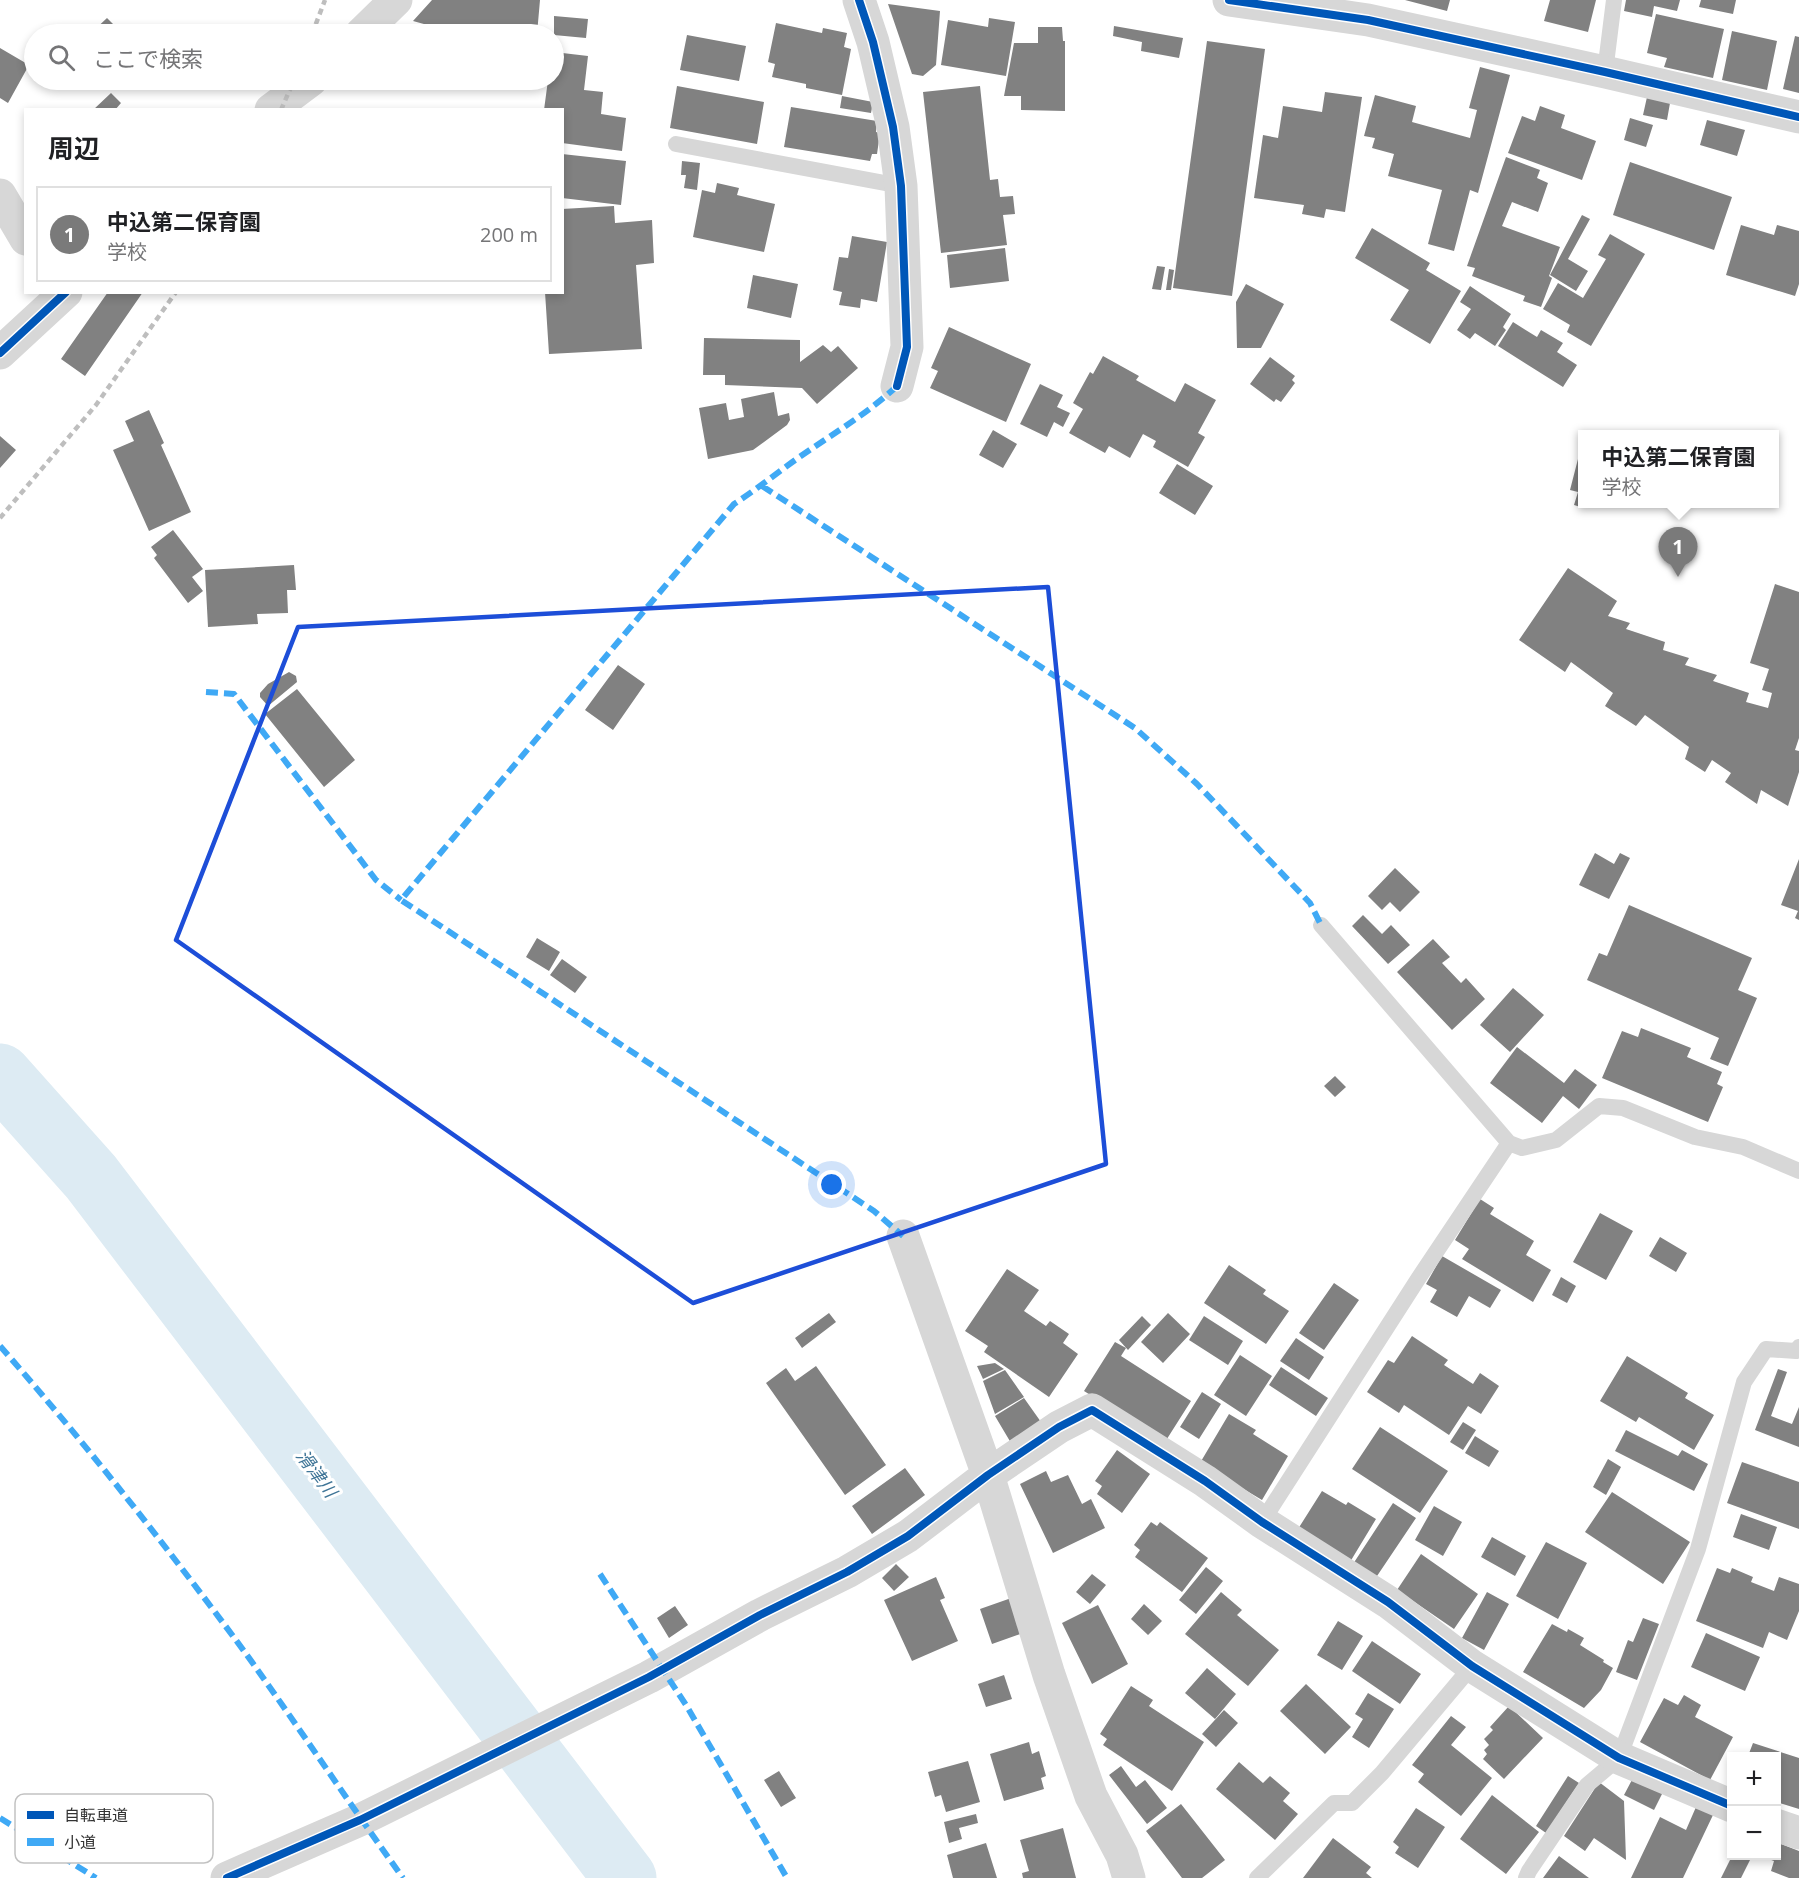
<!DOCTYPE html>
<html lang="ja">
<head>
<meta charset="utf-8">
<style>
	body { margin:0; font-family:"Open Sans","Noto Sans JP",sans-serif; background:#f6f6f6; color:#202124 }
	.controls { position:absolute; right:18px; bottom:18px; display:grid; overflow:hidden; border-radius:0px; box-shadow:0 3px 9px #0003 }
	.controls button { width:54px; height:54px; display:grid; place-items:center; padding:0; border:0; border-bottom:2px solid #e0e0e0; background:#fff; color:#202124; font:30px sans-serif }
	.you { position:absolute; left:832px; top:1185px; width:21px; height:21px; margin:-15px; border:4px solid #fff; border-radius:50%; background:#1a73e8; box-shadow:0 0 0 9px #1a73e833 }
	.badge { display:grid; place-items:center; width:39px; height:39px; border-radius:50%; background:#7a7a7a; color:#fff; font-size:20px; font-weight:700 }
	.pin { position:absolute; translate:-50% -50px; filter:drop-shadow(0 2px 3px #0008) }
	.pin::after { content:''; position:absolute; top:32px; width:21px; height:18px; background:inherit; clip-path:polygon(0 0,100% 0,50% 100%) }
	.popup { position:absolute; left:1578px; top:430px; width:201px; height:78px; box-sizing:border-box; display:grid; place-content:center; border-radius:0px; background:#fff; filter:drop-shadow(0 2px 4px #0005); font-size:20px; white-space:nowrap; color:#757577 }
	.popup b { font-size:22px; color:#202124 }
	.popup::after { content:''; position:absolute; left:50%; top:100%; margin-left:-12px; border:12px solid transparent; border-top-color:#fff }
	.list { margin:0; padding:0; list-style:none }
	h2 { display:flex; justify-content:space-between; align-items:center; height:78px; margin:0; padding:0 24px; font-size:26px }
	h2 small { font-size:20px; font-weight:400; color:#757577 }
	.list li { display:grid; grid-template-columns:39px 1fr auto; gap:18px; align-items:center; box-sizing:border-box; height:96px; margin:0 12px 12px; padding:0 12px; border:2px solid #e0e0e0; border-radius:0px }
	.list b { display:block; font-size:22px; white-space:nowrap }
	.list p { margin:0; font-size:20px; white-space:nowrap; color:#757577 }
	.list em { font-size:20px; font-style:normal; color:#757577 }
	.icon { flex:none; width:33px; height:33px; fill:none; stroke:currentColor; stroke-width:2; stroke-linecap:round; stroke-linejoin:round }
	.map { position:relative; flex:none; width:1799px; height:1878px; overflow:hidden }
	.search { position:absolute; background:#fff; box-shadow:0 3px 9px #0003; left:24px; top:24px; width:540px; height:66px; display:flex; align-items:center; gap:15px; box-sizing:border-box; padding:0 21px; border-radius:33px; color:#757577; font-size:22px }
	.panel { position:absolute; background:#fff; box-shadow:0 3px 9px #0003; left:24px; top:108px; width:540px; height:186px; border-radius:0px }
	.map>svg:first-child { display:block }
</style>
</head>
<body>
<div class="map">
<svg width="1799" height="1878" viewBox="0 0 1799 1878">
	<rect width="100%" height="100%" fill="#fff"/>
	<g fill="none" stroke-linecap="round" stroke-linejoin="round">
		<path stroke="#ddebf3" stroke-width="63" d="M0 1075 91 1177 625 1878"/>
	</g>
	<path fill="#818181" d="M432 0H540L537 34H460L413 21Z
		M1405 0H1450L1447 11Z
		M1550 0H1596L1588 32 1544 21Z
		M1626 0H1680L1677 11 1654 6 1652 17 1624 11Z
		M1701 0H1736L1733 14 1699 7Z
		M888 4 940 11 936 65 923 76 912 74Z
		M1656 14 1724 29 1713 78 1664 67 1667 58 1647 53Z
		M554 16 588 19 586 38 554 35Z
		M107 18 123 34H90Z
		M989 18 1015 22 1006 76 941 65 948 20 988 27Z
		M776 23 822 33 823 28 847 33 844 47 851 49 842 95 806 88V84L772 77 775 64 768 62Z
		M1114 26 1183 38 1179 58 1141 51 1142 42 1113 36Z
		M1038 27H1062L1063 41H1065V111L1021 110V96H1004L1014 43H1038Z
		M1732 31 1777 41 1767 90 1722 80Z
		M687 35 746 46 739 81 680 70Z
		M1795 36 1799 37V93L1783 89Z
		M1207 41 1265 49 1232 296 1173 288Z
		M0 48 29 65 8 103 0 98Z
		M554 52 588 56 584 90 603 92 601 114 626 118 622 151 562 143V110H544L548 80H554Z
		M1480 67 1510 75 1478 193 1470 190 1454 251 1428 244 1442 190 1388 176 1394 154 1372 148 1375 138 1364 136 1375 95 1416 106 1412 122 1470 138 1477 110 1469 108Z
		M677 86 764 102 757 144 670 128Z
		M980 86 990 180 998 179 1000 197 1013 196 1015 214 1003 215 1007 245 941 253 923 92Z
		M1325 92 1362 97 1345 212 1326 209 1324 218 1302 214 1304 205 1254 198 1263 135 1278 138 1283 106 1322 112Z
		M111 93 121 103 115 110H93Z
		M842 96 873 102 871 113 840 108Z
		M1647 97 1670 103 1667 120 1643 115Z
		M1540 106 1565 115 1561 128 1596 141 1582 180 1508 153 1522 116 1535 121Z
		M791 107 877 121 876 132 880 133 877 154H872L870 161 784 147Z
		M1630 118 1653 125 1646 147 1624 140Z
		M1707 120 1745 130 1737 156 1700 145Z
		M562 154 626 161 621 205 562 198Z
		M1506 157 1540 170 1537 178 1548 183 1538 212 1512 202 1502 226 1560 247 1549 276 1552 278 1541 307 1523 301 1525 296 1472 276 1475 268 1467 266Z
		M682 161 700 163 697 190 684 188 686 175H681Z
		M1630 162 1732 197 1714 250 1613 215Z
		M717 183 739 188 737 195 775 204 764 252 693 237 702 190 715 193Z
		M614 206 615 223 652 220 654 263 636 265 642 349 549 354 545 292H562V209Z
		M1582 215 1590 219 1568 259 1588 271 1576 291 1550 275Z
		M1741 225 1774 235 1777 225 1799 231V284L1795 296 1726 275Z
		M1372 228 1430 263 1426 270 1461 291 1430 344 1390 320 1409 290 1355 258Z
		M1610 234 1645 254 1591 346 1567 332 1570 325 1543 309 1558 283 1583 298 1606 259 1598 255Z
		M852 236 887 242 877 302 861 299 860 308 839 305 842 292 833 290 839 257 848 258Z
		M1005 248 1009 281 950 288 947 255Z
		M1157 266 1165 267 1161 290 1152 289Z
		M1169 269 1174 270 1171 290H1166Z
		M753 275 798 284 791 318 747 308Z
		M1246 284 1284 304 1261 348H1237L1236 302Z
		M1470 286 1511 314 1503 327 1506 330 1495 346 1475 333 1470 339 1457 330 1471 309 1460 302Z
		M108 292H143L85 376 61 359Z
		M1513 322 1537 337 1541 330 1563 343 1557 352 1577 365 1563 387 1498 346Z
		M949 327 1031 364 1006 422 930 388 938 371 931 368Z
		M704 338 800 340V362L823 345 831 352 838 346 858 368 817 404 802 388 725 385V375H703Z
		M1103 356 1139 376 1136 380 1175 402 1185 383 1216 400 1198 433 1205 437 1188 467 1153 447 1156 441 1143 434 1130 458 1109 446 1105 453 1069 433 1083 409 1073 403 1090 372 1093 374Z
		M1270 357 1295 376 1292 380 1295 383 1281 402 1276 399 1274 402 1250 384Z
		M1040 384 1063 395 1057 407 1070 413 1063 427 1054 422 1047 437 1020 424Z
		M774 392 778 416 789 413 790 420 787 425 753 450 708 459 699 408 726 403 729 420 744 417 741 399Z
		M149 410 164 443 161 445 191 512 149 531 113 450 134 441 125 421Z
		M993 430 1017 444 1003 468 979 455Z
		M0 436 16 450 0 468Z
		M1578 459 1582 460V504H1585L1584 508 1574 505 1578 492 1570 490Z
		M1177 464 1213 486 1195 515 1159 493Z
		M173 530 203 569 192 577 203 591 188 603 154 558 157 555 151 547Z
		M294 565 296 590H287L288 613 257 614 258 624 208 627 205 570Z
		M1568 568 1617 601 1608 616 1630 623 1626 629 1665 642 1663 650 1689 658 1685 665 1717 675 1713 681 1749 693 1746 702 1768 708 1772 693 1762 690 1769 669 1750 663 1775 584 1799 592V738L1795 750 1799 751V772L1788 806 1761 790 1757 804 1725 782 1731 773 1712 760 1705 772 1685 759 1689 747 1645 715 1636 726 1605 706 1613 693 1571 662 1565 672 1519 640Z
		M618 665 645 684 613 730 585 710Z
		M289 672 296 676 297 682 268 706 260 697V693L268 684Z
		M297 689 355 760 324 787 265 714Z
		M1595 853 1614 864 1620 853 1630 858 1609 899 1579 885Z
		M1799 859V920L1795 918 1798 911 1781 905Z
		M1395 868 1420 892 1400 912 1390 902 1382 910 1368 896Z
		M1629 905 1752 958 1738 990 1757 998 1728 1066 1710 1059 1719 1038 1587 980 1599 953 1607 956Z
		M1363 915 1382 934 1391 925 1410 945 1388 964 1352 926Z
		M537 938 560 952 549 971 526 957Z
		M1433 939 1450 957 1442 963 1461 983 1466 978 1485 999 1452 1030 1397 972Z
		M562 959 587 977 575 993 550 975Z
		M1513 988 1544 1015 1510 1052 1480 1025Z
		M1641 1028 1691 1048 1687 1057 1722 1072 1717 1084 1723 1087 1708 1122 1602 1078 1622 1031 1638 1037Z
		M1517 1047 1564 1083 1575 1069 1597 1085 1579 1109 1563 1096 1542 1123 1490 1083Z
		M1335 1076 1346 1087 1335 1097 1324 1086Z
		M1480 1199 1494 1208 1490 1214 1534 1241 1526 1255 1551 1270 1533 1302 1462 1259 1469 1249 1455 1240Z
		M1600 1213 1633 1231 1606 1280 1573 1262Z
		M1660 1237 1687 1253 1676 1272 1649 1256Z
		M1442 1256 1501 1290 1490 1308 1469 1296 1457 1317 1430 1302 1437 1290 1426 1284Z
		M1229 1265 1266 1290 1263 1294 1289 1311 1266 1344 1204 1303Z
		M1007 1269 1039 1290 1024 1311 1046 1326 1050 1321 1069 1334 1063 1343 1078 1354 1049 1397 984 1352 988 1346 965 1331Z
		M1561 1277 1576 1286 1567 1303 1552 1295Z
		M1334 1283 1359 1300 1324 1350 1299 1333Z
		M829 1313 836 1322 802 1348 795 1338Z
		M1168 1313 1190 1334 1163 1363 1141 1342Z
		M1142 1316 1151 1325 1128 1350 1119 1340Z
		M1204 1316 1243 1341 1228 1365 1189 1340Z
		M1412 1336 1448 1360 1444 1365 1473 1384 1480 1373 1499 1386 1481 1414 1468 1406 1449 1435 1404 1405 1399 1413 1367 1392 1388 1360 1394 1363Z
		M1296 1338 1324 1357 1309 1380 1280 1361Z
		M1115 1342 1126 1348 1121 1356 1191 1401 1165 1442 1084 1391Z
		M1240 1355 1272 1376 1246 1416 1214 1395Z
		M1627 1356 1688 1393 1685 1398 1714 1415 1694 1450 1639 1417 1636 1422 1600 1401Z
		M995 1363 1004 1369 983 1379 977 1366Z
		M816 1366 886 1465 845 1495 766 1383 786 1368 795 1381Z
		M1281 1367 1328 1398 1316 1416 1269 1385Z
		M1778 1369 1787 1372 1771 1416 1792 1424 1799 1407V1447L1755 1430Z
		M1005 1370 1024 1397 995 1414 983 1381Z
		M1202 1392 1221 1404 1199 1439 1180 1427Z
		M1024 1398 1041 1422 1011 1443 995 1416Z
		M1229 1414 1256 1430 1253 1434 1288 1456 1262 1500 1200 1463Z
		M1463 1422 1476 1430 1463 1450 1450 1442Z
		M1380 1427 1448 1471 1420 1513 1352 1469Z
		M1626 1430 1678 1456 1682 1450 1708 1464 1694 1491 1615 1451Z
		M1475 1436 1499 1451 1489 1467 1465 1453Z
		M1117 1450 1150 1474 1122 1513 1097 1494 1102 1486 1095 1481Z
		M1608 1459 1621 1467 1606 1495 1593 1487Z
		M1742 1462 1799 1482V1529L1727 1503Z
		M905 1468 925 1495 872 1534 852 1506Z
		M1046 1471 1051 1482 1068 1475 1082 1504 1091 1499 1105 1528 1053 1553 1020 1484Z
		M1322 1491 1346 1505 1348 1502 1376 1519 1350 1562 1298 1529Z
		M1612 1492 1690 1542 1663 1584 1585 1532Z
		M1393 1503 1416 1518 1375 1579 1353 1564Z
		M1434 1506 1462 1522 1443 1556 1415 1540Z
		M1741 1514 1777 1527 1769 1550 1733 1537Z
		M1151 1522 1157 1526 1160 1522 1208 1558 1182 1592 1135 1557 1140 1550 1134 1545Z
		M1492 1537 1526 1556 1515 1576 1481 1557Z
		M1546 1542 1587 1563 1558 1619 1516 1596Z
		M1421 1554 1478 1594 1454 1629 1397 1590Z
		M896 1564 909 1577 894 1591 882 1578Z
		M1206 1567 1223 1581 1196 1614 1179 1600Z
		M1717 1568 1730 1573 1732 1568 1753 1577 1751 1582 1774 1591 1779 1577 1799 1584V1611L1787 1640 1769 1632 1763 1648 1696 1621Z
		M1092 1574 1106 1585 1090 1604 1076 1592Z
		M936 1577 945 1598 940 1600 958 1641 912 1661 884 1600Z
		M1221 1592 1242 1610 1237 1615 1279 1650 1248 1686 1185 1634Z
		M1487 1592 1509 1604 1484 1650 1462 1638Z
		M1017 1596 1029 1631 992 1644 980 1609Z
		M1144 1604 1162 1621 1148 1635 1131 1619Z
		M1098 1605 1128 1664 1092 1684 1062 1623Z
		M675 1606 688 1625 669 1638 657 1618Z
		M1643 1618 1659 1624 1637 1680 1616 1672 1628 1640 1633 1642Z
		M1338 1621 1363 1636 1342 1670 1317 1655Z
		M1552 1624 1567 1632 1568 1629 1584 1638 1580 1645 1604 1660 1603 1662 1613 1668 1601 1690 1584 1708 1523 1672Z
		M1706 1633 1760 1657 1745 1691 1691 1667Z
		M1372 1641 1421 1674 1400 1704 1352 1671Z
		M1207 1668 1236 1694 1215 1719 1185 1693Z
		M1004 1675 1012 1699 986 1707 978 1684Z
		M1306 1684 1351 1727 1325 1754 1280 1711Z
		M1131 1686 1153 1700 1149 1706 1204 1742 1172 1791 1103 1745 1107 1739 1100 1734Z
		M1368 1693 1394 1709 1369 1748 1352 1737 1363 1719 1355 1714Z
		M1684 1695 1701 1705 1695 1717 1733 1737 1710 1780 1640 1742 1664 1698 1678 1705Z
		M1509 1706 1543 1738 1504 1779 1483 1759 1487 1754 1484 1750 1489 1745 1484 1739 1493 1730 1490 1727Z
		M1224 1710 1238 1723 1216 1747 1202 1734Z
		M1451 1716 1466 1727 1451 1745 1492 1778 1461 1816 1418 1782 1424 1774 1412 1765Z
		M1029 1742 1032 1754 1039 1751 1046 1776 1041 1778 1044 1789 1004 1801 990 1754Z
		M1753 1743 1799 1758V1809L1776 1802V1756H1748Z
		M968 1761 980 1802 946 1812 941 1795 935 1797 928 1772Z
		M1239 1762 1263 1783 1270 1776 1290 1793 1283 1801 1298 1814 1275 1840 1216 1789Z
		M1121 1766 1136 1787 1145 1780 1167 1808 1147 1824 1109 1775Z
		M779 1771 796 1798 781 1807 764 1780Z
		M1568 1776 1579 1783 1546 1833 1536 1826Z
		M1634 1776 1664 1790 1654 1810 1624 1795Z
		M1599 1782 1624 1801 1626 1860 1594 1838 1585 1851 1564 1836Z
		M1492 1795 1539 1832 1506 1874 1460 1839Z
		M1181 1804 1225 1860 1202 1878H1182L1146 1831Z
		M1696 1807 1713 1815 1683 1878H1631L1660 1817 1686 1830Z
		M1416 1808 1445 1827 1418 1868 1395 1853 1399 1847 1393 1842Z
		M976 1814 978 1823 959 1828 962 1839 949 1843 944 1822Z
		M1063 1828 1076 1878H1023L1022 1873 1029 1871 1020 1840Z
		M1333 1838 1371 1867 1366 1873 1372 1878H1303Z
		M1776 1842 1799 1851V1878H1789L1771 1871 1774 1861 1760 1856H1776Z
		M986 1843 997 1878H953L947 1855Z
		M1559 1856 1589 1878H1543Z
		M1732 1856H1752L1741 1878H1721Z"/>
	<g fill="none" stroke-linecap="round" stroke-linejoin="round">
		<path stroke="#d7d7d7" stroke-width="16" d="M1605 72 1614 0
			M676 144 901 186
			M1321 925 1509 1143 1522 1148 1556 1140 1599 1106 1623 1108 1695 1137 1743 1147 1799 1171
			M1262 1522 1418 1279 1509 1143
			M1257 1878 1334 1803H1352L1382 1773 1472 1666
			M1526 1878 1529 1871 1587 1785 1619 1758 1698 1549 1744 1382 1766 1349 1796 1351 1799 1347"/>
		<path stroke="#d7d7d7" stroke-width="33" d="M859 0 873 42 893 127 901 186 907 347 897 386
			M1229 0 1368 20 1605 72 1799 117
			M361 34 396 0
			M271 110 311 80
			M0 195 26 239
			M0 353 66 292
			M903 1236 988 1475 1049 1675 1091 1796 1122 1855 1129 1878
			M1776 1825 1799 1833
			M227 1878 360 1820 649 1677 760 1615 847 1572 908 1536 988 1475 1059 1427 1092 1410 1205 1481 1262 1522 1388 1602 1472 1666 1619 1758 1732 1806"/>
		<path stroke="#bebebe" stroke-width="4.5" stroke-dasharray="6 4.5" stroke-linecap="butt" d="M312 34 325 0
			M281 110 294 80
			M0 518 96 405 176 292"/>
		<path stroke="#3fa9f5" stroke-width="6" stroke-dasharray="12 6" stroke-linecap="butt" d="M897 386C865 416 827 437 791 463 772 477 754 491 734 504L401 900 874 1211 903 1236
			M762 486 1135 728 1197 784 1310 903 1321 925
			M206 692 234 694 376 880 401 900
			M0 1346C86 1444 167 1547 244 1651 298 1726 349 1803 403 1878
			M600 1574 686 1705 787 1878
			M0 1818 96 1878"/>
		<defs>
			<path id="cycleway" d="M859 0 873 42 893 127 901 186 907 347 897 386
				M1229 0 1368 20 1605 72 1799 117
				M0 353 66 292
				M227 1878 360 1820 649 1677 760 1615 847 1572 908 1536 988 1475 1059 1427 1092 1410 1205 1481 1262 1522 1388 1602 1472 1666 1619 1758 1732 1806"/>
		</defs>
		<use href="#cycleway" stroke="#fff" stroke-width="11"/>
		<use href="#cycleway" stroke="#0057b8" stroke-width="8"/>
	</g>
	<path fill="none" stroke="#1d4ed8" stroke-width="4.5" stroke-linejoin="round" d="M1048 587 1106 1164 693 1303 176 940 298 627Z"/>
	<g text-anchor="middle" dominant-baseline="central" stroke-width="6" stroke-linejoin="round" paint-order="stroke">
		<g font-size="18" font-style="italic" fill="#3f7597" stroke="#fff">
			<text transform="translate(317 1473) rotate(53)">滑津川</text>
		</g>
	</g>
	<rect x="15" y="1794" width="198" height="69" rx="9" fill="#fff" stroke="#c2c2c2" stroke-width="1.5"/>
	<rect x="27" y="1811" width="27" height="8" fill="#0057b8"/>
	<rect x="27" y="1838" width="27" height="8" fill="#3fa9f5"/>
	<g font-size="16" fill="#333">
		<text x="64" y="1821">自転車道</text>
		<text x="64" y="1848">小道</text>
	</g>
</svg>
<div class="controls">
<button>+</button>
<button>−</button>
</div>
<div class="you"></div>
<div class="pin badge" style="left:1678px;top:577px">1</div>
<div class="popup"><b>中込第二保育園</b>学校</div>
<div class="search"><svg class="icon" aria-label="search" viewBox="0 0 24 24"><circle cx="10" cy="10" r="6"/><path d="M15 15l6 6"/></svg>ここで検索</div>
<section class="panel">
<h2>周辺<small></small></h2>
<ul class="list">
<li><span class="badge">1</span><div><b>中込第二保育園</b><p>学校</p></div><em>200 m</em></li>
</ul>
</section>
</div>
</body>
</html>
